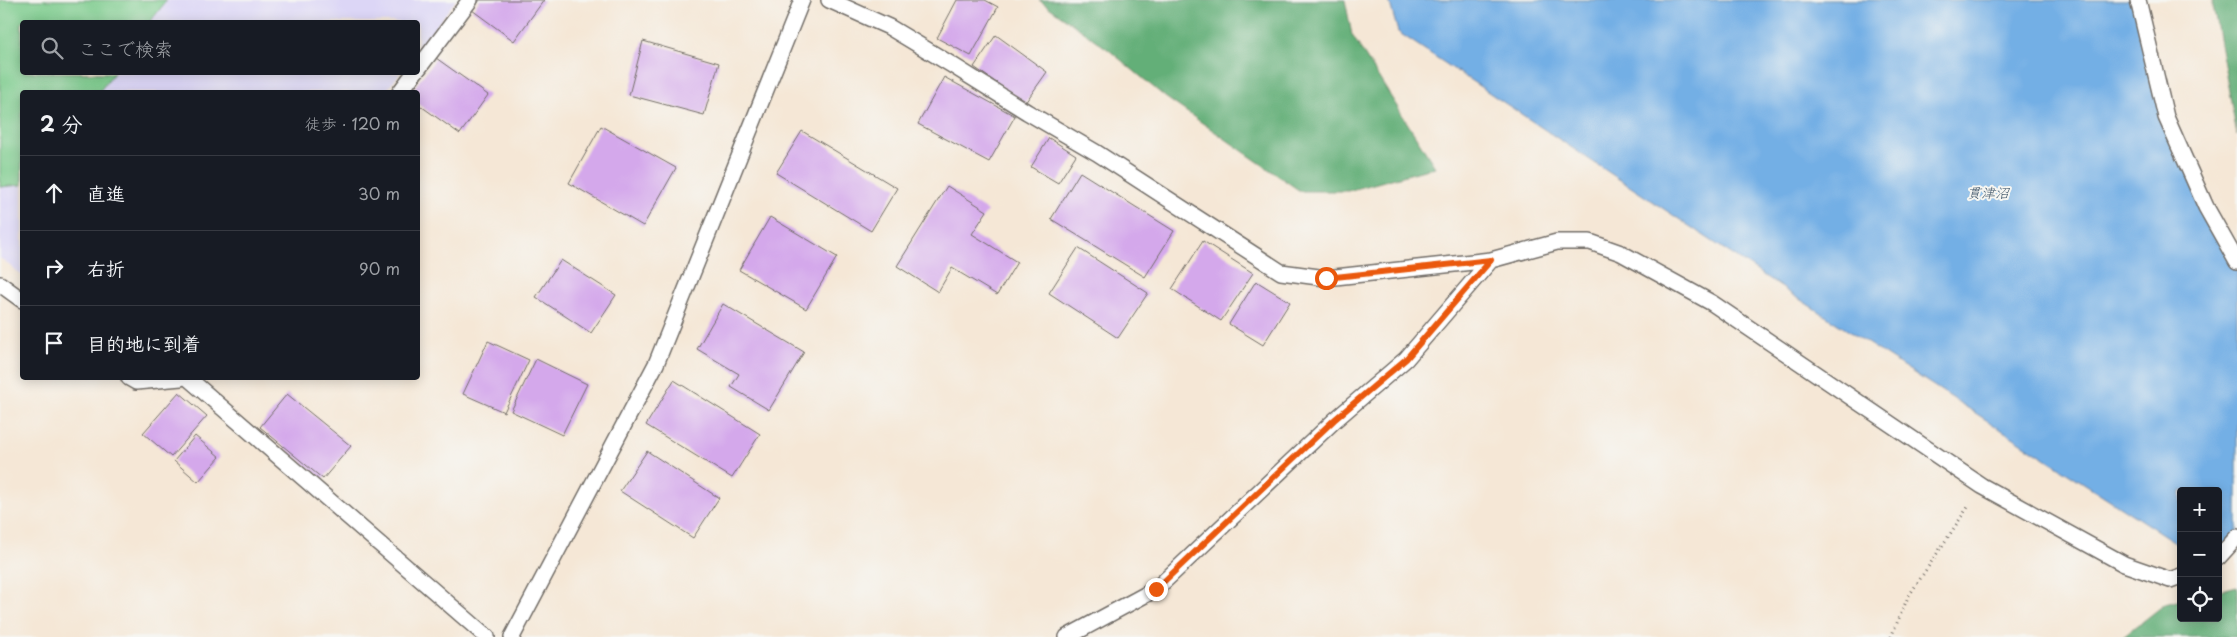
<!DOCTYPE html>
<html lang="ja">
<head>
<meta charset="utf-8">
<style>
	body { margin:0; font-family:"Playpen Sans","Klee One",sans-serif; background:#20242c; color:#f1f3f6 }
	.controls { position:absolute; right:15px; bottom:15px; display:grid; overflow:hidden; border-radius:5px; box-shadow:0 2px 12px #0003 }
	.controls button { width:45px; height:45px; display:grid; place-items:center; padding:0; border:0; border-bottom:1px solid #363941; background:#171b24; color:#f1f3f6; font:25px sans-serif }
	.stop { position:absolute; width:15px; height:15px; margin:-11px; border:4px solid #ea580c; border-radius:50%; background:#fff }
	.stop.end { background:#ea580c; border-color:#fff; box-shadow:0 1px 5px #0008 }
	.list { margin:0; padding:0; list-style:none }
	h2 { display:flex; justify-content:space-between; align-items:center; height:65px; margin:0; padding:0 20px; font-size:21px }
	h2 small { font-size:16px; font-weight:400; color:#9ea1a6 }
	.list li { display:grid; grid-template-columns:32px 1fr auto; gap:15px; align-items:center; box-sizing:border-box; height:75px; padding:0 20px; border-top:1px solid #363941 }
	.list b { display:block; font-size:19px; white-space:nowrap }
	.list em { font-size:16px; font-style:normal; color:#9ea1a6 }
	.icon { flex:none; width:28px; height:28px; fill:none; stroke:currentColor; stroke-width:2; stroke-linecap:round; stroke-linejoin:round }
	.map { position:relative; flex:none; width:2237px; height:637px; overflow:hidden }
	.search { position:absolute; background:#171b24; box-shadow:0 2px 12px #0003; left:20px; top:20px; width:400px; height:55px; display:flex; align-items:center; gap:12px; box-sizing:border-box; padding:0 18px; border-radius:5px; color:#9ea1a6; font-size:19px }
	.panel { position:absolute; background:#171b24; box-shadow:0 2px 12px #0003; left:20px; top:90px; width:400px; height:290px; border-radius:5px }
	.map>svg:first-child { display:block }
</style>
</head>
<body>
<div class="map">
<svg width="2237" height="637" viewBox="0 0 2237 637">
	<rect width="100%" height="100%" fill="#f6f6f2"/>
	<filter id="ink" filterUnits="userSpaceOnUse"><feTurbulence type="fractalNoise" baseFrequency=".02" numOctaves="2"/><feDisplacementMap in="SourceGraphic" scale="10" xChannelSelector="R" yChannelSelector="G"/><feConvolveMatrix kernelMatrix="1 2 1 2 8 2 1 2 1" color-interpolation-filters="sRGB"/></filter>
	<filter id="wash" filterUnits="userSpaceOnUse"><feTurbulence type="fractalNoise" baseFrequency=".0096" numOctaves="4" result="noise"/><feDisplacementMap in="SourceGraphic" scale="20" xChannelSelector="R" yChannelSelector="G"/><feGaussianBlur stdDeviation="1.12" result="paint"/><feColorMatrix in="noise" values="0 0 0 0 0 0 0 0 0 0 0 0 0 0 0 0 0 1.4 0 .05"/><feComposite in="paint" operator="in"/></filter>
	<g filter="url(#wash)">
		<rect width="100%" height="100%" fill="#f5e7d6"/>
		<path fill="#dcd6f6" d="M0 0H456L418 50V22H22V72L400 73 385 92H22V275L0 258Z"/>
		<path fill="#7bcb8c" stroke="#537b5c" d="M0 0H167L150 22H22V72L114 73 99 92H22V185L0 187Z"/>
		<path fill="#64af78" stroke="#486d52" d="M1039 0H1345L1352 35 1435 167 1348 191H1300L1165 97 1109 50Z
			M2212 0H2237V135Z
			M2237 586V637H2123L2165 604 2181 600V618H2218V591Z"/>
		<path fill="#73afe5" stroke="#4f6d88" d="M1389 0H2138L2153 87 2237 262V537L2218 558V491H2181V546L1790 293 1398 32Z"/>
		<g id="blocks">
			<path fill="#d4a8eb" d="M480 0H544L514 41 472 10Z
				M957 0H985L998 7 971 56 937 38Z
				M996 35 1047 72 1025 103 974 67Z
				M643 41 719 63 704 115 629 95Z
				M436 58 488 95 460 134 418 104V92H411Z
				M944 77 1015 116 989 162 918 124Z
				M601 126 676 168 643 226 569 183Z
				M802 131 897 188 871 231 776 173Z
				M1049 138 1076 155 1058 183 1031 167Z
				M1080 172 1174 231 1145 277 1051 219Z
				M947 186 987 211 972 234 1017 262 997 295 952 268 938 292 897 266Z
				M770 217 837 257 806 309 739 270Z
				M1203 241 1253 273 1221 321 1172 289Z
				M1078 248 1148 293 1118 338 1049 293Z
				M561 260 616 295 591 333 536 297Z
				M1256 281 1290 302 1263 345 1229 324Z
				M723 304 804 352 769 410 731 387 739 374 697 349Z
				M488 341 529 360 504 412 463 394Z
				M536 359 587 384 562 435 511 411Z
				M674 380 760 434 732 478 646 425Z
				M179 392 207 416 171 457 143 433Z
				M287 394 351 446 323 479 260 427Z
				M195 436 220 457 198 482 174 461Z
				M647 451 719 498 693 538 620 491Z"/>
		</g>
	</g>
	<g filter="url(#ink)">
		<use href="#blocks" fill-opacity="0" stroke="#726d67" stroke-width="1"/>
		<g fill="none" stroke-linecap="round" stroke-linejoin="round">
			<defs>
				<path id="service" d="M829 0 889 27 952 65 1027 112 1097 153 1281 272 1326 278 1491 260 1557 242H1590L1621 253 1712 303 1982 486 2124 564 2170 580 2181 576
					M2138 0 2166 117 2206 207 2237 262
					M418 69 470 0
					M400 92 415 72
					M0 284 22 300
					M129 378 136 382 181 378
					M188 378 487 637
					M2218 558 2237 537
					M512 637 656 364 802 0
					M1067 637 1156 589 1335 420 1406 359 1491 260"/>
			</defs>
			<use href="#service" stroke="#726d67" stroke-width="18"/>
			<path stroke="#726d67" stroke-width="3" stroke-dasharray="1 4" stroke-linecap="butt" d="M1891 637 1908 597 1968 507"/>
			<use href="#service" stroke="#fff" stroke-width="15"/>
		</g>
	</g>
	<g fill="none" stroke-linecap="round" stroke-linejoin="round" filter="url(#ink)">
		<path stroke="#ea580c" stroke-width="6" d="M1156 589 1334 420 1406 359 1491 260 1326 278"/>
	</g>
	<g text-anchor="middle" dominant-baseline="central" stroke-width="4" stroke-linejoin="round" paint-order="stroke">
		<g font-size="14" font-style="italic" fill="#44596c" stroke="#f6f6f2">
			<text x="1988" y="192">貫津沼</text>
		</g>
	</g>
</svg>
<div class="controls">
<button>+</button>
<button>−</button>
<button><svg class="icon" aria-label="locate" viewBox="0 0 24 24"><circle cx="12" cy="12" r="6"/><path d="M12 2v4M12 18v4M2 12h4M18 12h4"/></svg></button>
</div>
<div class="stop" style="left:1326px;top:278px"></div>
<div class="stop end" style="left:1156px;top:589px"></div>
<div class="search"><svg class="icon" aria-label="search" viewBox="0 0 24 24"><circle cx="10" cy="10" r="6"/><path d="M15 15l6 6"/></svg>ここで検索</div>
<section class="panel">
<h2>2 分<small>徒歩 · 120 m</small></h2>
<ul class="list">
<li><svg class="icon" aria-label="ahead" viewBox="0 0 24 24"><path d="M12 20V5M6 11l6-6 6 6"/></svg><div><b>直進</b></div><em>30 m</em></li>
<li><svg class="icon" aria-label="right" viewBox="0 0 24 24"><path d="M7 20v-9h11M14 6l5 5-5 5"/></svg><div><b>右折</b></div><em>90 m</em></li>
<li><svg class="icon" aria-label="arrive" viewBox="0 0 24 24"><path d="M6 21V4h12l-3 4 3 4H6"/></svg><div><b>目的地に到着</b></div></li>
</ul>
</section>
</div>
</body>
</html>
